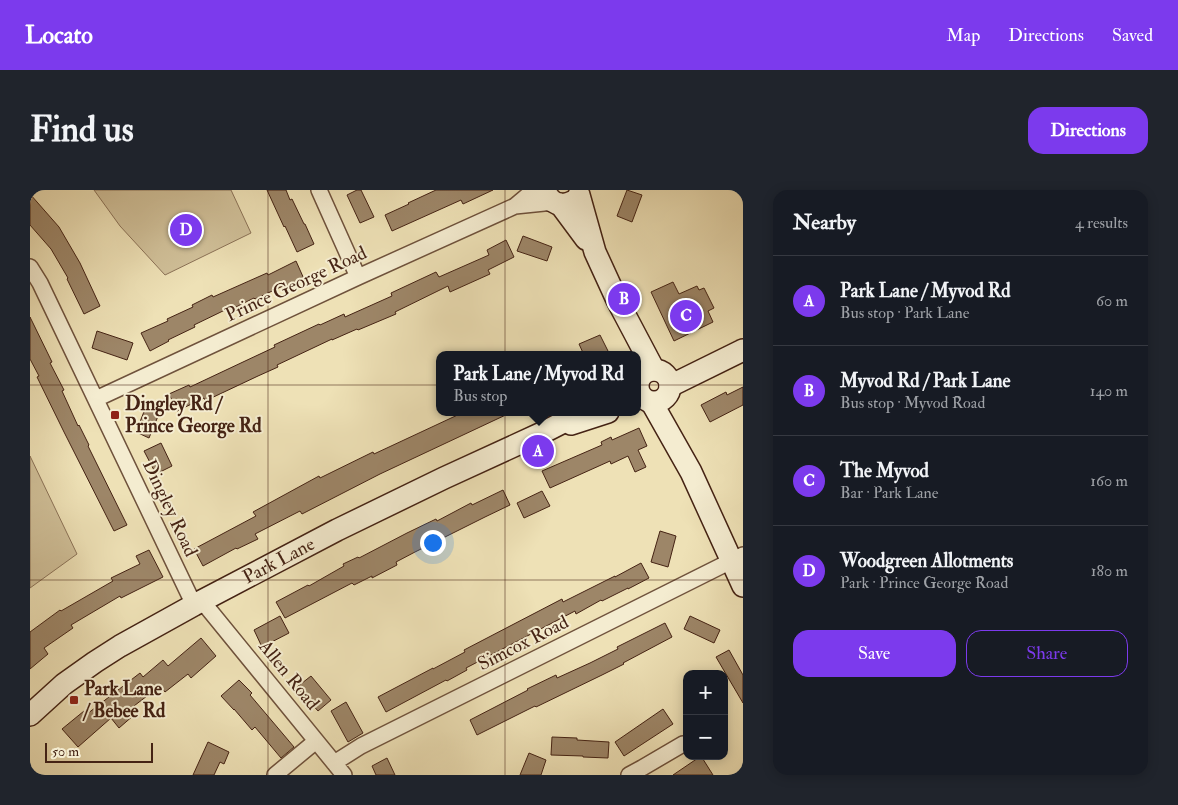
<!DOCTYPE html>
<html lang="en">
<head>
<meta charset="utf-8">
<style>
	body { margin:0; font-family:"IM FELL Double Pica",serif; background:#20242c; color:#f1f3f6 }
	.controls { position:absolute; right:15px; bottom:15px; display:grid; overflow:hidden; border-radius:10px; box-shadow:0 2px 12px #0003 }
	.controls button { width:45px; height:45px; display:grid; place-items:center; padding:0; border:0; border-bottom:1px solid #363941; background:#171b24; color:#f1f3f6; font:25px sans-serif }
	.scale { position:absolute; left:15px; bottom:12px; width:108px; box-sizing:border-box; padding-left:5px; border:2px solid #452314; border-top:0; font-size:14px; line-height:18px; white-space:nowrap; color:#452314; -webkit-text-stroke:4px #f4ecd0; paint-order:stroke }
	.you { position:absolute; left:402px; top:352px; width:18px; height:18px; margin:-12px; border:4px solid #fff; border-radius:50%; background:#1a73e8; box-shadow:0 0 0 8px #1a73e833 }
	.badge { display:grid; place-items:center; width:32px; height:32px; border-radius:50%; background:#7c3aed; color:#fff; font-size:16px; font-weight:700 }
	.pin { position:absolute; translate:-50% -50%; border:2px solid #fff; box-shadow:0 1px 5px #0006 }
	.popup { position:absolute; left:406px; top:161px; width:205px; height:65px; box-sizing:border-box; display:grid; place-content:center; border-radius:10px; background:#171b24; filter:drop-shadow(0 1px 4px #0005); font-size:16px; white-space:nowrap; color:#9ea1a6 }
	.popup b { font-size:19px; color:#f1f3f6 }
	.popup::after { content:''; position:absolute; left:50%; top:100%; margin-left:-10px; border:10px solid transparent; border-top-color:#171b24 }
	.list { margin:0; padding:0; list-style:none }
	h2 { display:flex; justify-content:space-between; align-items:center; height:65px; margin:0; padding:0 20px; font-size:21px }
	h2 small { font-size:16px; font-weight:400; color:#9ea1a6 }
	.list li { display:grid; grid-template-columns:32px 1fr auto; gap:15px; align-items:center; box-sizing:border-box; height:90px; padding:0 20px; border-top:1px solid #363941 }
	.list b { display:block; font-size:19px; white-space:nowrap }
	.list p { margin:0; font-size:16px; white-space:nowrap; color:#9ea1a6 }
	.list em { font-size:16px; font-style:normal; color:#9ea1a6 }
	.actions { display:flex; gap:10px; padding:15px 20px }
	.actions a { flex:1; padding:11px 0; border:1px solid #7c3aed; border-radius:15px; text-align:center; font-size:18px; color:#7c3aed }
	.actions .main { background:#7c3aed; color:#fff }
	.map { position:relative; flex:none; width:713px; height:585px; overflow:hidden; border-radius:15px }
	header { display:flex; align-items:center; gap:30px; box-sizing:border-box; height:70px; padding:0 25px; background:#7c3aed; color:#fff }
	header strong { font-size:24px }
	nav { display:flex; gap:28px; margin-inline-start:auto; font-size:18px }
	.intro { display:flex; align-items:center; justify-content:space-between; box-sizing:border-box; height:120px; padding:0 30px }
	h1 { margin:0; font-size:35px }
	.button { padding:12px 22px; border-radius:15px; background:#7c3aed; color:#fff; font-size:18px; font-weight:700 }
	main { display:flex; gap:30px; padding:0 30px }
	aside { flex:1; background:#171b24; border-radius:15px; box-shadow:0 2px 12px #0003 }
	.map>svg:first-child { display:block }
</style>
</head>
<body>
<header>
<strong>Locato</strong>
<nav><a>Map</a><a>Directions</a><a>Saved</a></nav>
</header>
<div class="intro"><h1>Find us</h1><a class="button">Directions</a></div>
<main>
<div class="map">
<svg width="713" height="585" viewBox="0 0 713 585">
	<rect width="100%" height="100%" fill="#eee1b6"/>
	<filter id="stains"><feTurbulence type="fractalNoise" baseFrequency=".004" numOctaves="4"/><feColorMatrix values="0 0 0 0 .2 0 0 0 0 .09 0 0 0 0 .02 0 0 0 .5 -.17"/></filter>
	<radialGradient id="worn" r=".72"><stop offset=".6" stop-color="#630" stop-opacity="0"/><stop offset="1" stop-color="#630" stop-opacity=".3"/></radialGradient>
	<path fill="#d1c19a" stroke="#8b7257" d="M64 0H201L221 43 135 85 90 36Z
		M0 266 47 364 0 398Z"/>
	<path fill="#9d8668" stroke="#452314" d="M237 0H256L260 10 262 9 274 34H275L284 54 267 62 255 36 254 37Z
		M327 0H331L344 27 330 33 317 5Z
		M406 0H463L433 14 431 10 362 41 355 25 379 14 378 13Z
		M597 0 612 5 602 32 587 26Z
		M0 4 29 37 50 73 70 116 54 124 37 89 38 88 21 59 0 35Z
		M493 46 522 57 517 71 487 61Z
		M476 50 484 67 458 80 460 84 420 102 418 96 365 122 366 124 328 140 327 139 302 150V149L247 175 248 177 228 186 175 211 174 208 147 221 139 204 159 195 160 197 213 172 245 157 244 155 289 134 290 135 314 124 315 127 362 106 361 103 406 82 409 87 459 65 457 60Z
		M266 71 274 89 254 98 253 96 225 109 224 108 198 121 197 119 164 135 165 137 138 150 139 151 120 161 111 143 138 131 137 129 163 117 162 115 182 105 183 107 237 83 238 85Z
		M643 92 649 104 667 96 669 100 674 98 684 118 678 121 683 132 644 151 621 102Z
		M0 127 22 172 20 173 34 200 32 201 48 236 49 235 59 255 58 256 97 335 84 341 34 242 7 187 9 186 0 169Z
		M67 141 103 153 97 170 62 158Z
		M570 145 580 165H554L549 154Z
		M713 197V215L680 232 671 215 696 202 697 205Z
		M117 214 131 219 119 248 106 242Z
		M434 222H482L350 284 272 324 270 321 225 344 228 349 207 359 206 358 173 376 164 359 226 326 223 322 289 286 290 288 343 262 344 264Z
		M609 238 617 256 608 260 616 277 605 282 598 266 581 274 580 271 520 298 512 281 572 255 571 252 581 247 582 250Z
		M131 253 142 276 126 284 114 261Z
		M473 300 480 315 455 327 385 362 366 372 367 375 342 388V386L324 395 322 393 255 428 246 412 278 395 279 396 314 376 313 374 328 367 329 368 377 343 406 329 407 331 441 313 442 315Z
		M512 301 520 316 494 328 487 313Z
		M630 341 646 346 638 377 621 372Z
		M119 360 133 387 91 408 90 406 41 435 43 438 14 458 18 464 0 479V442L30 420 31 421 83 391 81 388 110 374 106 366Z
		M611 373 619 388 598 399V398L572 411 571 410 546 424 545 421 436 478 437 480 417 491 416 490 356 522 348 507 403 478V479L435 462 434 460 532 409 533 412 585 386V387Z
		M250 426 259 443 232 457 224 440Z
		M660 426 690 440 684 453 654 439Z
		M635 433 642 447 593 473 594 474 572 485 506 517 505 516 447 545 440 530 498 500 497 499 526 485 527 488 560 473 588 459 587 457Z
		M171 448 186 466 161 488 158 484 135 502 130 496 100 519 104 525 89 538 81 528 48 557 32 539 54 521 57 524 110 483 113 487 133 470 138 476Z
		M699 460 713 485V513L686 467Z
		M281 486 301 510 288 521 267 497Z
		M209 490 222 503 220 505 264 557 251 568 225 537 222 540 204 519V520L191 506Z
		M316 512 333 543 318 552 301 521Z
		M633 519 643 534 594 566 585 552Z
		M522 547 547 548V550L579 552 578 568 553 567V566L521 565Z
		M178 552 199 562 194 574 190 572 184 585H163Z
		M499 563 516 570 511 585H490Z
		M671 566 683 585H643Z
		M357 568 365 585H346L342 576Z"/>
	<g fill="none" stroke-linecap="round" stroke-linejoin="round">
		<defs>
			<path id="street" d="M289 0 328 87
				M485 16 524 12
				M0 77 10 93 164 415
				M66 209 328 87 485 16 504 0
				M172 411 314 585
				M304 573 331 556 713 365
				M245 585 286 551
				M599 585 612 578 653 554"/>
			<g id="secondary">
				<path d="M515 0C520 14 531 18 544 11"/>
				<path d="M549 5 565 62 587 110 624 180"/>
				<path d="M530 14 556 49"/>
				<circle cx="624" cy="196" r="16"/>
				<path d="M640 196 713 160"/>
				<path d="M622 213 661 282 713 396"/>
				<path d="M541 234 578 222"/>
				<path id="s1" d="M0 525 34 494 65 472 90 456 164 415 307 340 414 288 512 243 553 222"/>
			</g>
		</defs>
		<use href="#street" stroke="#6f523c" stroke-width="18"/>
		<use href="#secondary" stroke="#452314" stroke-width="24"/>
		<use href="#street" stroke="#f4ecd0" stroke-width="15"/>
		<use href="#secondary" stroke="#f4ecd0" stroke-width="21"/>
	</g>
	<path fill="none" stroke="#452314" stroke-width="1" stroke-opacity="0.55" d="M238 0V585M475 0V585M0 195H713M0 390H713"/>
	<g fill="#8f2418" stroke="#f4ecd0" stroke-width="2">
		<rect x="80" y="220" width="10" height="10" rx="2.5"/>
		<rect x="39" y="505" width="10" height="10" rx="2.5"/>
	</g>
	<g text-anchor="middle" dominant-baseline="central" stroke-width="4" stroke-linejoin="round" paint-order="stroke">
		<g font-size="19" fill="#452314" stroke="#f4ecd0">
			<text transform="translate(266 94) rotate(-25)">Prince George Road</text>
			<text transform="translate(140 318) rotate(65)">Dingley Road</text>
			<text stroke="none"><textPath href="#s1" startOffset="294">Park Lane</textPath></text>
			<text transform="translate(493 453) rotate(-27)">Simcox Road</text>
			<text transform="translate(259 485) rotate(51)">Allen Road</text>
		</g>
		<g font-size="19" font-weight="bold" fill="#452314" stroke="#f4ecd0" text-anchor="start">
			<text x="95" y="214">Dingley Rd /<tspan x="95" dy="22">Prince George Rd</tspan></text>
			<text x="54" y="499">Park Lane<tspan x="54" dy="22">/ Bebee Rd</tspan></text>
		</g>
	</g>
	<rect width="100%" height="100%" filter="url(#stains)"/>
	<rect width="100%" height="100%" fill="url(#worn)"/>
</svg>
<div class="controls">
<button>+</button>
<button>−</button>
</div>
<div class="scale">50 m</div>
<div class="you"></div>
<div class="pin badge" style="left:508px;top:261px">A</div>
<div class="popup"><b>Park Lane / Myvod Rd</b>Bus stop</div>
<div class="pin badge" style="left:594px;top:109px">B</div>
<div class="pin badge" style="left:656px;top:126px">C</div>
<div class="pin badge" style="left:156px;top:40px">D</div>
</div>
<aside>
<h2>Nearby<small>4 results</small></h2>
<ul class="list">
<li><span class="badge">A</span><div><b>Park Lane / Myvod Rd</b><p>Bus stop · Park Lane</p></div><em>60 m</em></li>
<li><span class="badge">B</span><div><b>Myvod Rd / Park Lane</b><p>Bus stop · Myvod Road</p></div><em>140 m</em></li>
<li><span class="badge">C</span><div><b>The Myvod</b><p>Bar · Park Lane</p></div><em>160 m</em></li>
<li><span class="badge">D</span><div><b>Woodgreen Allotments</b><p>Park · Prince George Road</p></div><em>180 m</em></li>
</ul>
<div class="actions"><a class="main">Save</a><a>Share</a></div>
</aside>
</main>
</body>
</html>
